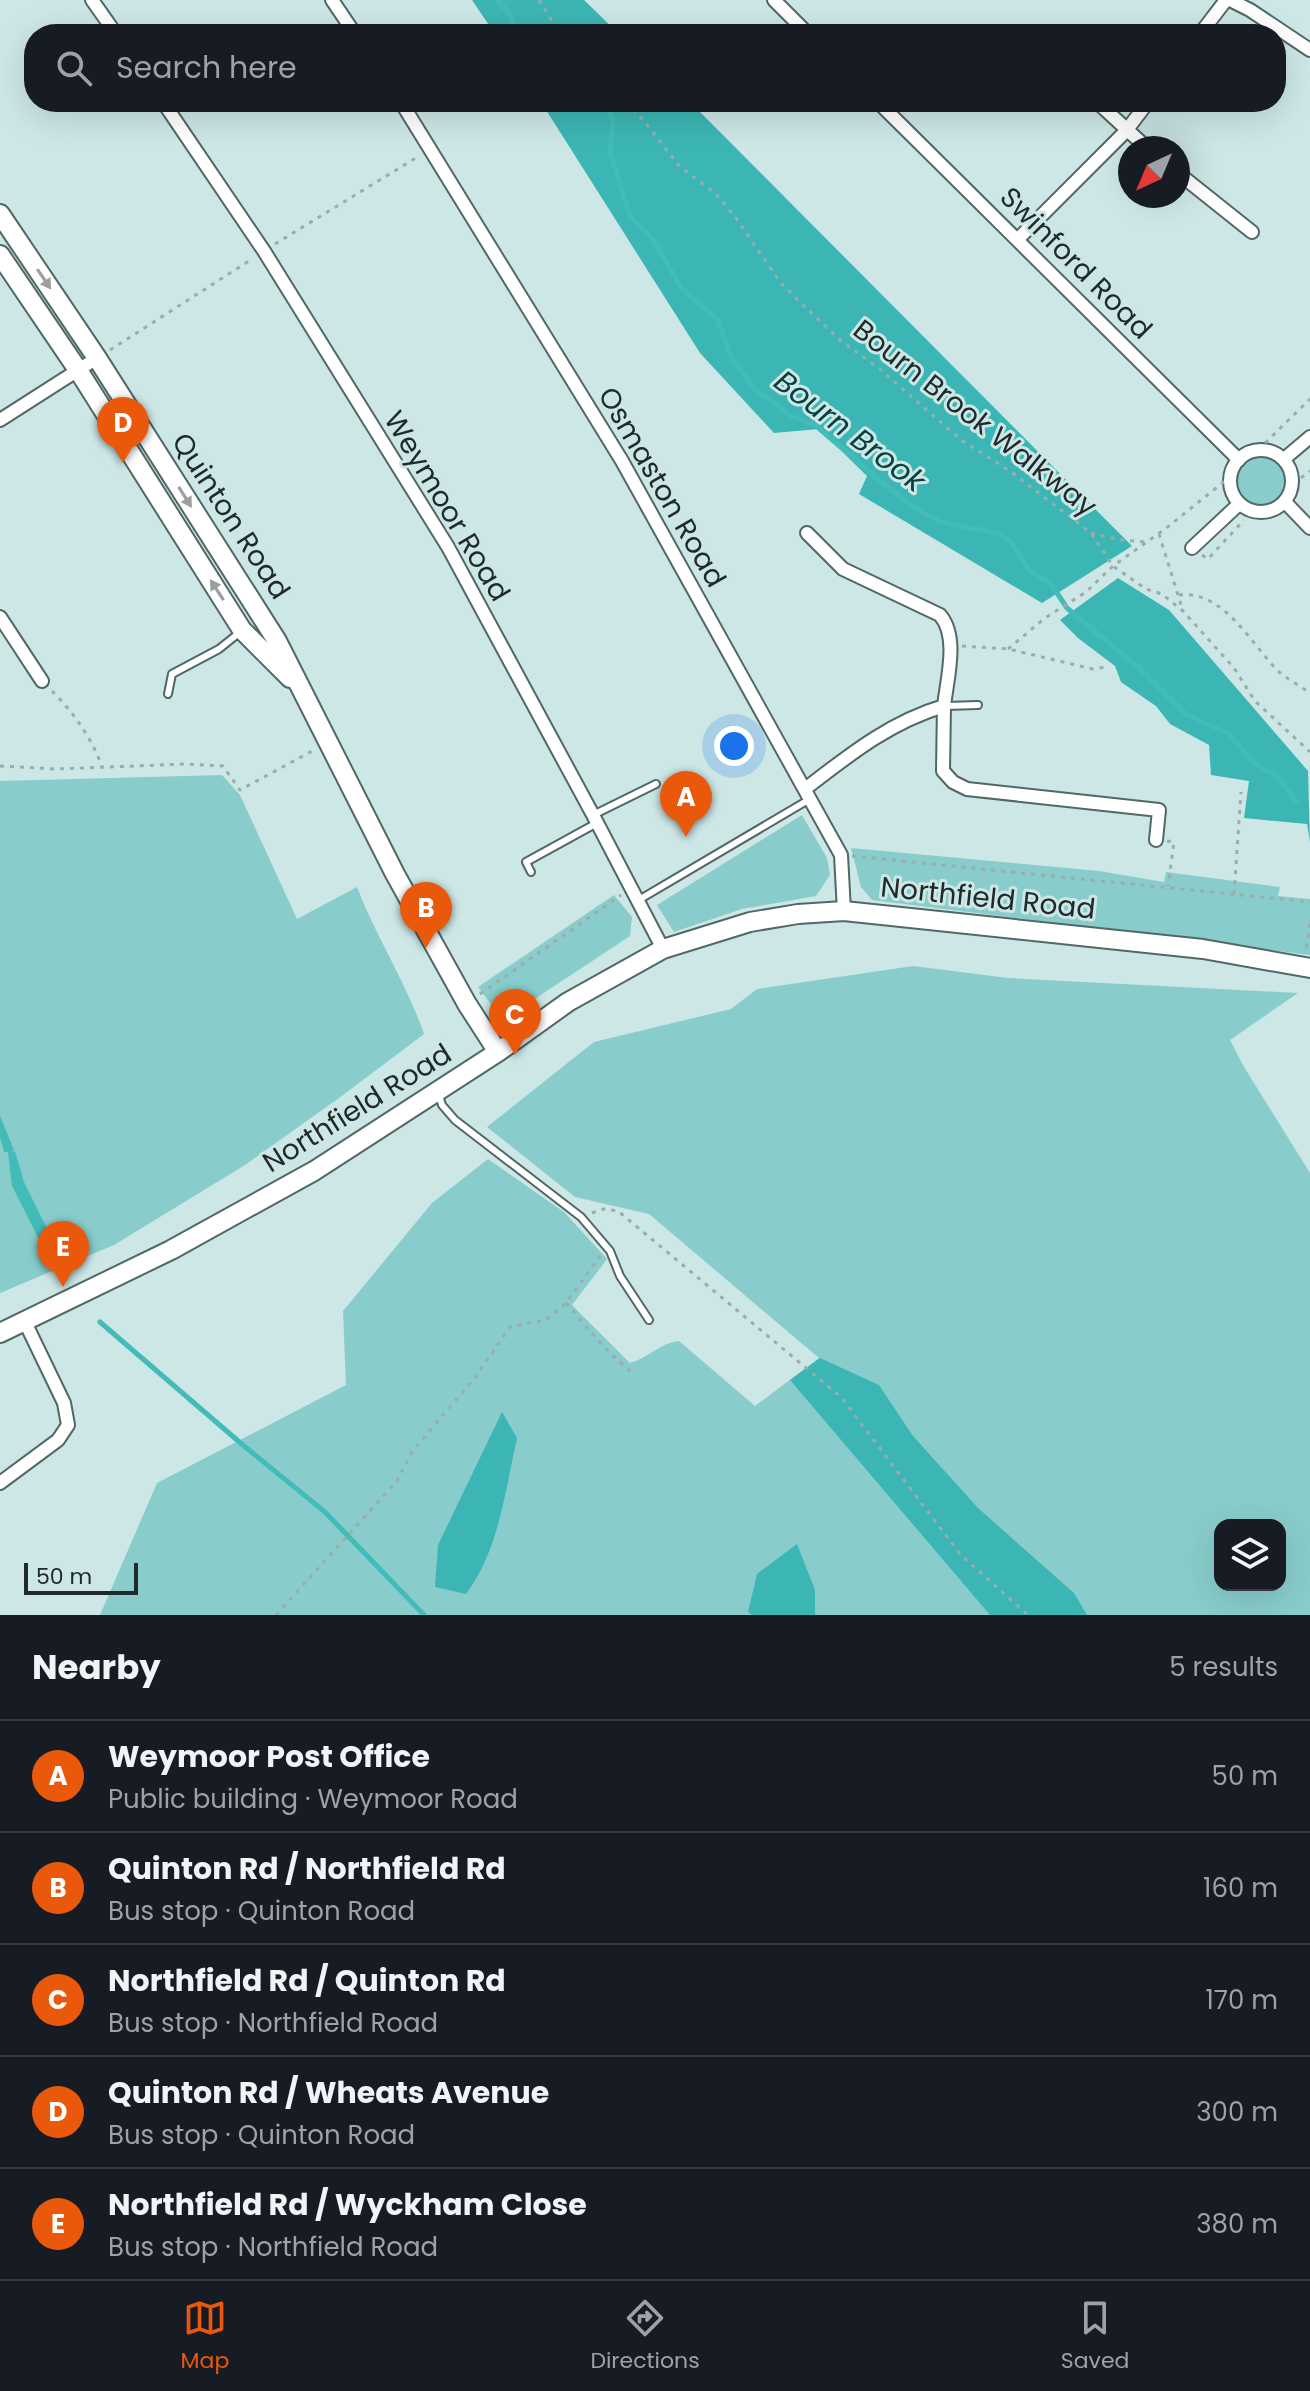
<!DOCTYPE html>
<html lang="en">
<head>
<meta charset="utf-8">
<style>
	body { margin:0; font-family:Poppins,sans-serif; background:#20242c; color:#f1f3f6 }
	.controls { position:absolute; right:24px; bottom:24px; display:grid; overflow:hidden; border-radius:16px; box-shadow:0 8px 32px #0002 }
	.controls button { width:72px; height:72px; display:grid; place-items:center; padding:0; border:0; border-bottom:2px solid #363941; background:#171b24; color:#f1f3f6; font:40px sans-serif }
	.compass { position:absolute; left:1118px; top:136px; width:72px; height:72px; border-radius:50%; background:#171b24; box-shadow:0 8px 32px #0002; rotate:224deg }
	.scale { position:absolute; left:24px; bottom:20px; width:114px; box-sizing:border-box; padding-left:8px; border:4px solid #202a2a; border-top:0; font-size:22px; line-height:28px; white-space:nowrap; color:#202a2a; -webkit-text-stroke:6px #cce7e6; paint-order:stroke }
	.you { position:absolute; left:734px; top:746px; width:28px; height:28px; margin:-20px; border:6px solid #fff; border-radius:50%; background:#1a73e8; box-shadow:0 0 0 12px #1a73e833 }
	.badge { display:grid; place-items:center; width:52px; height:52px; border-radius:50%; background:#ea580c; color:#fff; font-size:26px; font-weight:700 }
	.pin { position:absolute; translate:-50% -66px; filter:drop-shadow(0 2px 4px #0008) }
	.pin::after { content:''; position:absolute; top:42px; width:28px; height:24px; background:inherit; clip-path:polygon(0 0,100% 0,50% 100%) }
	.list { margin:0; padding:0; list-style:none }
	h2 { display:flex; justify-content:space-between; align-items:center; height:104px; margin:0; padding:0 32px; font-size:34px }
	h2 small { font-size:26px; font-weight:400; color:#9ea1a6 }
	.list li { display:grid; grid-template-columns:52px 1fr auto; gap:24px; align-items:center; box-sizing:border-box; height:112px; padding:0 32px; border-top:2px solid #363941 }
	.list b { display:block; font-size:30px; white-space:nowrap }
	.list p { margin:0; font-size:26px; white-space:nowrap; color:#9ea1a6 }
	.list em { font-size:26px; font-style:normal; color:#9ea1a6 }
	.icon { flex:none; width:44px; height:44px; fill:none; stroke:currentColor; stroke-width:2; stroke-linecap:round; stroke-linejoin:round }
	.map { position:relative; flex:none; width:1310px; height:1615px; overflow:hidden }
	.search { position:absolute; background:#171b24; box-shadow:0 8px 32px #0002; left:24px; right:24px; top:24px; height:88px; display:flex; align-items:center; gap:20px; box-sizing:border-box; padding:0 28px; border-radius:32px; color:#9ea1a6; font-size:30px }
	.sheet { height:664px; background:#171b24 }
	nav { display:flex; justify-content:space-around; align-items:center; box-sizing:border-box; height:112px; border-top:2px solid #363941; background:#171b24; font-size:22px; color:#9ea1a6 }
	nav a { display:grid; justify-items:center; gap:4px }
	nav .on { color:#ea580c }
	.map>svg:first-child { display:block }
</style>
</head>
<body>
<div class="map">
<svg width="1310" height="1615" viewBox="0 0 1310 1615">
	<rect width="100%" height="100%" fill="#cce7e6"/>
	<path fill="#88cdcb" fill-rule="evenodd" d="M1232 481a30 30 0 1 1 60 0a30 30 0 1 1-60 0Z
		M222 775 240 795 297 919 357 887C376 937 406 982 424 1034L339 1098 245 1165 114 1245 0 1293V781Z
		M802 815 827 858 830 875 816 896 742 909 674 932 657 905Z
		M851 848 1099 871 1164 882 1166 872 1280 887 1278 896 1310 899V955L872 900 861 887Z
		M614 895 632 917 630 936 512 1014 497 1012 478 987Z
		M913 966 1008 978 1298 993 1230 1040 1244 1067 1310 1173V1615H100L157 1483 346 1385 343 1311 432 1203 488 1159 564 1212 607 1259 572 1305 630 1363C648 1358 660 1343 679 1341L755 1406 819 1358 649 1214 575 1197 487 1127 594 1042 731 1009 757 989ZM1220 1525H1280V1585H1220Z"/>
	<path fill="#3cb6b4" d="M472 0H584L619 34H495Z
		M541 102H690L1132 546 1042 603 859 494 867 476 819 429 774 433 700 353Z
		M1118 578 1169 610 1308 771 1310 842 1307 824 1244 818 1249 781 1211 775 1209 745 1170 724 1156 706 1121 682 1115 666 1078 638 1060 620Z
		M820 1358 879 1385 913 1436 978 1508 1074 1593 1087 1615H990L790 1380Z
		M502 1412 517 1438C505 1491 499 1550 466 1594L435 1587 438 1545Z
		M797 1544 815 1590V1615H752L748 1612 757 1574Z"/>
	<path fill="#43bcb9" d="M0 1116 14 1150 10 1152 15 1151 24 1182 63 1261 51 1263 12 1186 8 1152H4L0 1137Z"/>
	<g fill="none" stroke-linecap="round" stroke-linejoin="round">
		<path stroke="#43bcb9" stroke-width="5" d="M497 0C507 11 516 19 514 34
			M593 102 607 109 613 119 610 152 630 216 653 239 681 288 718 320 731 357 753 387 791 416 815 425 891 490 921 512 941 522 1001 534 1012 543 1030 571 1046 580 1053 587 1067 608 1139 668 1186 714 1229 734 1254 763 1277 776 1296 801
			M100 1322 244 1446 325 1512 424 1615"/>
		<defs>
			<path id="lane" d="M168 694 172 674 219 649 239 633
				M945 706 978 705
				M593 815 656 784
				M531 872 526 862 597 823
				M637 901 810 799
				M439 1095 442 1105 455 1120 581 1217 610 1251 620 1276 649 1320"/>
			<path id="street" d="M92 0 116 34
				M332 0 355 34
				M774 0 808 34
				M1230 0 1250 10 1310 50
				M1200 34 1226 0
				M163 102 264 251 448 547 593 815 663 949
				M401 102 622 461 841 855 844 911
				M878 102 1239 460
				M1097 102 1147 148
				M1178 173 1252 232
				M1018 239 1126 131 1148 102
				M0 420 97 358
				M1230 481a31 31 0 1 1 62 0a31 31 0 1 1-62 0Z
				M1284 459 1310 437
				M1285 502 1310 528
				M807 533 843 569 940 615C959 637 947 679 944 706
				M1192 548 1239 504
				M0 617 42 681
				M805 789C849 755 890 722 944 706L943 771 953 782 967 789 1159 810 1156 840
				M0 1483 58 1440 68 1425 64 1403 25 1322"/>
			<path id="secondary" d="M0 214 97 358 277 641 395 874 467 1004 498 1052
				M0 255 78 370 242 630 290 678
				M0 1333 171 1250 314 1171 498 1052 568 1002 663 949 750 922 798 914 844 911 1203 949 1310 968"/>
		</defs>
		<use href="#lane" stroke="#516867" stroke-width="10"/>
		<use href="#street" stroke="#516867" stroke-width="16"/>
		<use href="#secondary" stroke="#516867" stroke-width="22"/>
		<path stroke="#98aead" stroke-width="3" stroke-dasharray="4 6" stroke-linecap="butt" d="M539 0 560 34
			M626 102 645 122 680 167 715 193 736 218 780 282 804 306 840 340 881 370 961 440 1010 471 1091 533 1113 566 1146 589 1162 594 1183 611 1234 668 1255 701 1310 752
			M275 244 419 156
			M110 350 252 259
			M1258 450 1310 399
			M1293 484 1310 471
			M1091 533 1120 540 1146 542
			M1159 534 1183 611
			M1202 555 1208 559 1244 520
			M1179 595C1224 590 1251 644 1279 672 1289 680 1300 686 1310 693
			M962 646 1008 649 1093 669 1105 667
			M1008 649 1045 618 1086 592 1113 566 1165 529 1231 476
			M52 691C73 712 92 738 102 767
			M0 766 56 769 186 764 223 766 240 790 314 750
			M1167 841 1174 842 1168 886
			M852 856 1310 902
			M1234 894 1241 792
			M1310 924 1306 948 1310 949
			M480 994 621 895
			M592 1213 603 1209 618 1211 841 1397 960 1554 1028 1615
			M566 1303 604 1347 635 1376
			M276 1615 397 1481 413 1450 474 1379 510 1327 546 1320 566 1303 600 1256"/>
		<use href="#lane" stroke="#fff" stroke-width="6"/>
		<use href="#street" stroke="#fff" stroke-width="12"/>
		<use href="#secondary" stroke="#fff" stroke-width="18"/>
	</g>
	<defs><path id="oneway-solid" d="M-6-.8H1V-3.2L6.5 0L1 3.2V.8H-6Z" transform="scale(2)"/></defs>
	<g fill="#9b9f9f">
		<use href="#oneway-solid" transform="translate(44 279) rotate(56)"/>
		<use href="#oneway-solid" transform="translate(185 497) rotate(58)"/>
		<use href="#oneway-solid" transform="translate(217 590) rotate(-123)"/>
	</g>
	<g text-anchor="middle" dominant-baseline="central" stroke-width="6" stroke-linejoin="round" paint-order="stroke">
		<g font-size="28" fill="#202a2a" stroke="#cce7e6">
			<text transform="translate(1076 263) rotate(45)">Swinford Road</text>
			<text transform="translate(975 418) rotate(38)">Bourn Brook Walkway</text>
			<text transform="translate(662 487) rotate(60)">Osmaston Road</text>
			<text transform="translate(447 506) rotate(59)">Weymoor Road</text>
			<text transform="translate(231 516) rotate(57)">Quinton Road</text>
			<text transform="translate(988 898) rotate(6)">Northfield Road</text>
			<text transform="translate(357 1108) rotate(-32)">Northfield Road</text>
		</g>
		<g font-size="30" font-style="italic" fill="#08403f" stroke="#cce7e6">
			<text transform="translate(850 431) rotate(37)">Bourn Brook</text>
		</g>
	</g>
</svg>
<div class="controls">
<button><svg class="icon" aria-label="layers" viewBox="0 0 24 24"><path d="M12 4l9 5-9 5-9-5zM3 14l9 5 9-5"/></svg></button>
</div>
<svg class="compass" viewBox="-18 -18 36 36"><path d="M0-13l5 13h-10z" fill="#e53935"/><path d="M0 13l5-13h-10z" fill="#9ea1a6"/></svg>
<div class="scale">50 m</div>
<div class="you"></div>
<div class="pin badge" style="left:686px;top:837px">A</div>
<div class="pin badge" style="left:426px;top:948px">B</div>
<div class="pin badge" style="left:515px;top:1055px">C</div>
<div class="pin badge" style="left:123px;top:463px">D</div>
<div class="pin badge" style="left:63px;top:1287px">E</div>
<div class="search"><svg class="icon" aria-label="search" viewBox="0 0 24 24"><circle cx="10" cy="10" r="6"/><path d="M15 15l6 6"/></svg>Search here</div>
</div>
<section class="sheet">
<h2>Nearby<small>5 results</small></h2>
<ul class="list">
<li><span class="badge">A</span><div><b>Weymoor Post Office</b><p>Public building · Weymoor Road</p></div><em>50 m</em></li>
<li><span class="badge">B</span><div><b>Quinton Rd / Northfield Rd</b><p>Bus stop · Quinton Road</p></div><em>160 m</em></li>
<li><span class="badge">C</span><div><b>Northfield Rd / Quinton Rd</b><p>Bus stop · Northfield Road</p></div><em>170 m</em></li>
<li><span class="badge">D</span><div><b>Quinton Rd / Wheats Avenue</b><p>Bus stop · Quinton Road</p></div><em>300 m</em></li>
<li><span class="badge">E</span><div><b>Northfield Rd / Wyckham Close</b><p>Bus stop · Northfield Road</p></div><em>380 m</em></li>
</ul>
</section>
<nav>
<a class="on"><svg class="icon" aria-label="map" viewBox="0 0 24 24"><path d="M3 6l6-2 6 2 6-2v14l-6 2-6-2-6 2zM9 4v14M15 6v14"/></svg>Map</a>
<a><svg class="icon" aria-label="directions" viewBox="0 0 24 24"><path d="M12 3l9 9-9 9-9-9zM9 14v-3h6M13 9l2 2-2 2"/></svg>Directions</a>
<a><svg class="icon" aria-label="saved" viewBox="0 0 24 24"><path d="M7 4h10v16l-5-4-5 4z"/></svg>Saved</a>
</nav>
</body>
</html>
